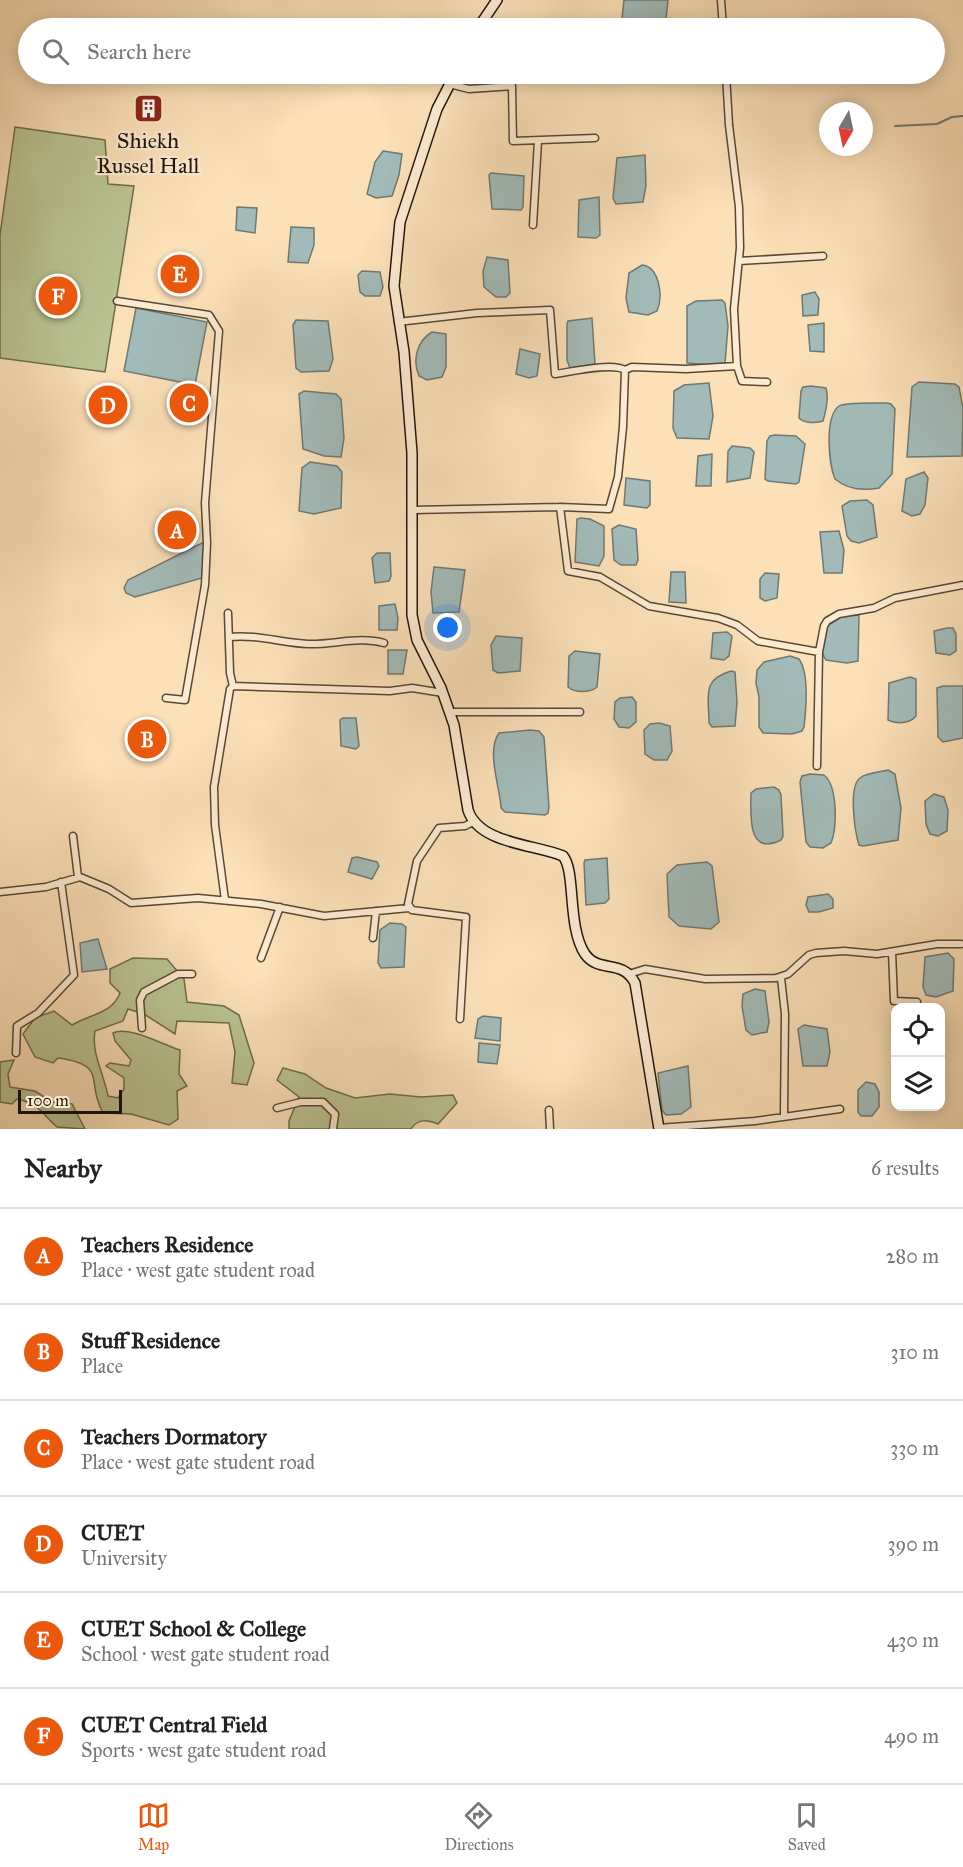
<!DOCTYPE html>
<html lang="en">
<head>
<meta charset="utf-8">
<style>
	body { margin:0; font-family:"IM FELL Great Primer",serif; background:#f2f2f2; color:#222 }
	.controls { position:absolute; right:18px; bottom:18px; display:grid; overflow:hidden; border-radius:12px; box-shadow:0 3px 15px #0003 }
	.controls button { width:54px; height:54px; display:grid; place-items:center; padding:0; border:0; border-bottom:2px solid #e0e0e0; background:#fff; color:#222; font:30px sans-serif }
	.compass { position:absolute; left:819px; top:102px; width:54px; height:54px; border-radius:50%; background:#fff; box-shadow:0 3px 15px #0003; rotate:189deg }
	.scale { position:absolute; left:18px; bottom:15px; width:104px; box-sizing:border-box; padding-left:6px; border:3px solid #221608; border-top:0; font-size:16px; line-height:21px; white-space:nowrap; color:#221608; -webkit-text-stroke:4px #fcebd1; paint-order:stroke }
	.you { position:absolute; left:448px; top:628px; width:21px; height:21px; margin:-15px; border:4px solid #fff; border-radius:50%; background:#1a73e8; box-shadow:0 0 0 9px #1a73e833 }
	.badge { display:grid; place-items:center; width:39px; height:39px; border-radius:50%; background:#ea580c; color:#fff; font-size:20px; font-weight:700 }
	.pin { position:absolute; translate:-50% -50%; border:3px solid #fff; box-shadow:0 2px 6px #0006 }
	.list { margin:0; padding:0; list-style:none }
	h2 { display:flex; justify-content:space-between; align-items:center; height:78px; margin:0; padding:0 24px; font-size:26px }
	h2 small { font-size:20px; font-weight:400; color:#767676 }
	.list li { display:grid; grid-template-columns:39px 1fr auto; gap:18px; align-items:center; box-sizing:border-box; height:96px; padding:0 24px; border-top:2px solid #e0e0e0 }
	.list b { display:block; font-size:22px; white-space:nowrap }
	.list p { margin:0; font-size:20px; white-space:nowrap; color:#767676 }
	.list em { font-size:20px; font-style:normal; color:#767676 }
	.icon { flex:none; width:33px; height:33px; fill:none; stroke:currentColor; stroke-width:2; stroke-linecap:round; stroke-linejoin:round }
	.map { position:relative; flex:none; width:963px; height:1129px; overflow:hidden }
	.search { position:absolute; background:#fff; box-shadow:0 3px 15px #0003; left:18px; right:18px; top:18px; height:66px; display:flex; align-items:center; gap:15px; box-sizing:border-box; padding:0 21px; border-radius:33px; color:#767676; font-size:22px }
	.sheet { height:654px; background:#fff }
	nav { display:flex; justify-content:space-around; align-items:center; box-sizing:border-box; height:84px; border-top:2px solid #e0e0e0; background:#fff; font-size:16px; color:#767676 }
	nav a { display:grid; justify-items:center; gap:3px }
	nav .on { color:#ea580c }
	.map>svg:first-child { display:block }
</style>
</head>
<body>
<div class="map">
<svg width="963" height="1129" viewBox="0 0 963 1129">
	<rect width="100%" height="100%" fill="#fbe0b8"/>
	<filter id="stains"><feTurbulence type="fractalNoise" baseFrequency=".00333" numOctaves="4"/><feColorMatrix values="0 0 0 0 .2 0 0 0 0 .09 0 0 0 0 .02 0 0 0 .5 -.17"/></filter>
	<radialGradient id="worn" r=".72"><stop offset=".6" stop-color="#630" stop-opacity="0"/><stop offset="1" stop-color="#630" stop-opacity=".3"/></radialGradient>
	<path fill="#bac392" stroke="#6e6c4d" stroke-width="1.5" d="M15 127 105 140 108 184 134 186 105 372 0 358V235Z
		M133 958 167 959 184 979 187 1002 224 1006 239 1015 254 1063 247 1085 232 1083 235 1052 229 1023 177 1021 175 1034 144 1014 128 1009 123 1021 95 1031C91 1053 104 1074 108 1096L118 1098 124 1089V1078L106 1066 110 1063 129 1066 131 1060 115 1041 113 1033C127 1025 164 1045 180 1050L179 1074 187 1086 177 1091 178 1119 169 1125 131 1114 103 1113C85 1081 109 1065 58 1058L53 1063 35 1057 23 1034 35 1018 54 1011 72 1025C90 1014 112 1014 120 993L110 983V969Z
		M14 1060 8 1074 10 1087 35 1091 52 1102 72 1104 85 1129 57 1127C41 1113 40 1104 17 1099L12 1104 0 1102V1062Z
		M283 1068 305 1074 326 1088 355 1098 390 1094 421 1097 453 1095 457 1103 438 1124C427 1120 418 1118 411 1129H289V1121L299 1097 277 1080Z"/>
	<path fill="#a2bbb9" stroke="#6f7972" stroke-width="1.5" d="M624 0H668L665 28H621Z
		M383 151 402 154 399 175 392 196 376 198 367 194 375 162Z
		M645 155 646 186 643 202 616 204 613 198 617 158Z
		M491 173 524 176 523 207 521 210 492 209 489 175Z
		M599 197 600 235 596 238 578 237 579 200Z
		M237 207 257 208 255 233 236 230Z
		M291 227 314 228V245L308 263 288 262Z
		M487 257 508 260 510 293 506 297H496L484 287 483 271Z
		M642 265C660 267 663 297 657 311L648 315 629 312 626 298 629 273Z
		M362 271 380 272 383 287 380 296H365L360 292 358 275Z
		M815 292 819 299 818 315 803 316 802 295Z
		M722 300 725 303 728 326 725 363 711 365 687 363V306L696 301Z
		M136 308 207 322 195 385 124 371Z
		M592 318 595 364 570 368 567 360V324L568 321Z
		M296 320 328 321 333 359 329 371 301 372 296 368 293 325Z
		M824 323V352L810 351 808 325Z
		M432 332 446 334V367L442 377 427 380 419 376C412 360 417 341 432 332Z
		M520 349 540 354 537 376 529 378 516 374Z
		M919 382 955 384 959 387 963 408 962 456 907 457 912 387Z
		M709 383 713 416 709 439 677 438 673 428 674 391 684 385Z
		M811 386 826 388C829 398 826 411 823 421 816 423 805 424 799 418L801 391 803 387Z
		M304 391 336 394 341 399 344 438 341 457 324 456 303 449 299 394Z
		M887 403 891 404 895 409 892 474 879 488C863 491 848 490 835 479 829 465 824 417 839 406 845 402 878 403 887 403Z
		M775 435 796 436 805 444 799 482 796 484 768 481 765 479 767 441 770 436Z
		M732 446 750 448 754 452 750 478 727 482 728 451Z
		M712 454 711 486H696L698 456Z
		M310 462 337 466 342 472 341 508 314 514 299 511 302 468Z
		M924 472 928 478 925 505 920 514 912 516 902 511 906 479Z
		M626 478 650 481V505L647 508 624 505Z
		M867 500 873 505 877 537 859 543 851 541 847 536 842 506 850 501Z
		M581 518 590 519 604 526V556L599 566 575 562 577 519Z
		M619 525 636 529 638 560 636 565H621L614 560 612 529Z
		M839 531 844 550 842 573H824L820 532Z
		M204 542 202 578 135 597 126 593 124 588 128 580Z
		M377 553H390L391 576 389 581 375 583 372 558Z
		M434 567 465 570 459 612 433 613 431 592Z
		M671 572H685L686 603 669 602Z
		M765 573 779 574 777 598 765 601 760 598V579Z
		M395 604 398 618 397 630H379V606Z
		M859 615 858 661 847 663 826 660 822 653 827 626 841 617Z
		M947 628H953L956 634V651L950 655 936 653 934 631Z
		M727 632 732 636 729 656 724 660 711 658 713 633Z
		M496 636 522 638 520 671 498 673 493 670 491 645Z
		M388 650H407L403 674H388Z
		M575 651 600 654 597 687C590 693 575 693 568 687L569 656Z
		M790 656 799 659C809 673 806 710 804 727L802 731 792 734 763 733 759 727V697L756 683 757 670 764 662Z
		M731 671 735 672 737 702 735 726 712 727 709 723C709 696 701 680 731 671Z
		M910 677 916 679V716C910 724 896 724 888 720L889 683Z
		M943 686H963V738L943 742 938 737 937 688Z
		M632 697 636 702V722L629 728 619 727 614 719 615 702 620 698Z
		M343 718H356L359 746 356 749 341 746 340 720Z
		M659 723 670 726 672 751 667 760H654L645 754 644 730 650 724Z
		M530 730 539 731 544 737 549 807 548 813 545 815 505 812 501 808C500 787 486 751 499 733Z
		M888 770 895 774 901 808 898 840 863 846 859 845C855 832 848 787 860 778 866 773 880 772 888 770Z
		M810 774 824 775C838 786 837 828 831 843L823 848 810 847 806 842 800 782 802 776Z
		M774 787 779 790 781 795 783 836 781 840C746 857 751 813 751 793L756 789Z
		M934 794 944 797 948 810 947 831 938 836 930 834 926 824 925 801Z
		M357 857 377 862 379 866 372 879 348 872 352 858Z
		M607 858 609 899 605 903 586 905 584 863 585 860Z
		M707 862 712 866 719 922 711 929 679 926 669 917 667 874 677 865Z
		M828 894 833 899V908L819 912H809L806 905 808 897Z
		M390 923 402 924 406 927 404 967 381 968 378 963 380 930Z
		M98 939 107 969 82 972 80 943Z
		M948 953 954 959 953 991 936 997 926 995 923 987 925 957Z
		M755 989 765 991 769 1022 767 1032 752 1035 746 1030 742 1006 743 994Z
		M483 1016 501 1018 500 1041 475 1038 478 1019Z
		M804 1025 827 1029 830 1052 827 1066H803L798 1029Z
		M479 1043 500 1045 497 1064 478 1062Z
		M688 1066 691 1107 681 1114 666 1115 662 1110 658 1073Z
		M866 1082 875 1084 879 1092V1107L872 1116H861L858 1112V1090Z"/>
	<g fill="none" stroke-linecap="round" stroke-linejoin="round">
		<path stroke="#6f7972" stroke-width="2" d="M895 126 937 124 952 117 963 116"/>
		<defs>
			<path id="minor" d="M721 0 723 28
				M726 74 729 125 739 207 740 248 734 309 737 366 742 381 767 382
				M449 84 469 89 512 86 513 141 595 138
				M533 225 538 141
				M739 261 823 256
				M117 301 209 315 219 331 205 503 207 543 205 585 185 700 166 698
				M398 322 477 313 550 310 555 374C570 372 613 362 625 370
				M560 507 568 571 600 577 649 606 718 618 737 625 758 641 819 652
				M413 510 560 507 609 509 618 477 623 427 625 370 632 367 686 369 737 366
				M228 613 230 673 233 686
				M229 637C256 634 282 643 308 644 333 645 359 636 384 643
				M450 712H580
				M817 766 819 652 824 626 827 621 839 614 874 608 895 598 963 585
				M73 836 78 877
				M0 892 46 887 80 877 109 889 131 903 198 898 261 904 324 916 409 908
				M225 900 215 825 214 787 230 689 233 686 390 691 412 688 443 693
				M373 938 376 911
				M892 952 894 1001 917 1002
				M261 958 280 907
				M629 974 645 969 705 979 776 978 788 974 809 955 816 953 844 951 877 954 937 944H961
				M781 978 785 1014 784 1116
				M460 1019 466 917 412 910 408 904 417 861 439 828 465 826 473 822
				M142 1028 140 1000 144 992 178 974H192
				M16 1053 17 1026 38 1013 74 975 61 882
				M277 1108 301 1102H323L335 1114 333 1129
				M549 1110 550 1129
				M658 1128 755 1121 840 1109"/>
			<path id="secondary" d="M478 28 497 0
				M455 74 437 109 400 222 394 286 404 352 412 453V615L417 640 441 688 454 725 468 810C479 844 534 844 563 856 576 871 567 927 585 954 599 974 622 958 635 983L659 1129"/>
		</defs>
		<use href="#minor" stroke="#584834" stroke-width="9"/>
		<use href="#secondary" stroke="#221608" stroke-width="12"/>
		<use href="#minor" stroke="#fcebd1" stroke-width="6"/>
		<use href="#secondary" stroke="#fcebd1" stroke-width="9"/>
	</g>
	<defs>
		<symbol id="building-square" viewBox="-11 -11 22 22"><rect x="-9" y="-9" width="18" height="18" rx="4" fill="#8f2418" stroke="#fcebd1"/><path d="M-4-6H4V6H1V3H-1V6H-4ZM-2.5-4.3h1.7v1.8h-1.7ZM.8-4.3h1.7v1.8H.8ZM-2.5-1h1.7V.8h-1.7ZM.8-1h1.7V.8H.8Z" fill="#fff"/></symbol>
	</defs>
	<g fill-rule="evenodd">
		<use href="#building-square" x="132" y="92" width="33" height="33"/>
	</g>
	<g text-anchor="middle" dominant-baseline="central" stroke-width="4.5" stroke-linejoin="round" paint-order="stroke">
		<g font-size="22" fill="#221608" stroke="#fcebd1">
			<text x="148" y="140">Shiekh<tspan x="148" dy="25">Russel Hall</tspan></text>
		</g>
	</g>
	<rect width="100%" height="100%" filter="url(#stains)"/>
	<rect width="100%" height="100%" fill="url(#worn)"/>
</svg>
<div class="controls">
<button><svg class="icon" aria-label="locate" viewBox="0 0 24 24"><circle cx="12" cy="12" r="6"/><path d="M12 2v4M12 18v4M2 12h4M18 12h4"/></svg></button>
<button><svg class="icon" aria-label="layers" viewBox="0 0 24 24"><path d="M12 4l9 5-9 5-9-5zM3 14l9 5 9-5"/></svg></button>
</div>
<svg class="compass" viewBox="-18 -18 36 36"><path d="M0-13l5 13h-10z" fill="#e53935"/><path d="M0 13l5-13h-10z" fill="#767676"/></svg>
<div class="scale">100 m</div>
<div class="you"></div>
<div class="pin badge" style="left:177px;top:530px">A</div>
<div class="pin badge" style="left:147px;top:739px">B</div>
<div class="pin badge" style="left:189px;top:403px">C</div>
<div class="pin badge" style="left:108px;top:405px">D</div>
<div class="pin badge" style="left:180px;top:274px">E</div>
<div class="pin badge" style="left:58px;top:296px">F</div>
<div class="search"><svg class="icon" aria-label="search" viewBox="0 0 24 24"><circle cx="10" cy="10" r="6"/><path d="M15 15l6 6"/></svg>Search here</div>
</div>
<section class="sheet">
<h2>Nearby<small>6 results</small></h2>
<ul class="list">
<li><span class="badge">A</span><div><b>Teachers Residence</b><p>Place · west gate student road</p></div><em>280 m</em></li>
<li><span class="badge">B</span><div><b>Stuff Residence</b><p>Place</p></div><em>310 m</em></li>
<li><span class="badge">C</span><div><b>Teachers Dormatory</b><p>Place · west gate student road</p></div><em>330 m</em></li>
<li><span class="badge">D</span><div><b>CUET</b><p>University</p></div><em>390 m</em></li>
<li><span class="badge">E</span><div><b>CUET School &amp; College</b><p>School · west gate student road</p></div><em>430 m</em></li>
<li><span class="badge">F</span><div><b>CUET Central Field</b><p>Sports · west gate student road</p></div><em>490 m</em></li>
</ul>
</section>
<nav>
<a class="on"><svg class="icon" aria-label="map" viewBox="0 0 24 24"><path d="M3 6l6-2 6 2 6-2v14l-6 2-6-2-6 2zM9 4v14M15 6v14"/></svg>Map</a>
<a><svg class="icon" aria-label="directions" viewBox="0 0 24 24"><path d="M12 3l9 9-9 9-9-9zM9 14v-3h6M13 9l2 2-2 2"/></svg>Directions</a>
<a><svg class="icon" aria-label="saved" viewBox="0 0 24 24"><path d="M7 4h10v16l-5-4-5 4z"/></svg>Saved</a>
</nav>
</body>
</html>
